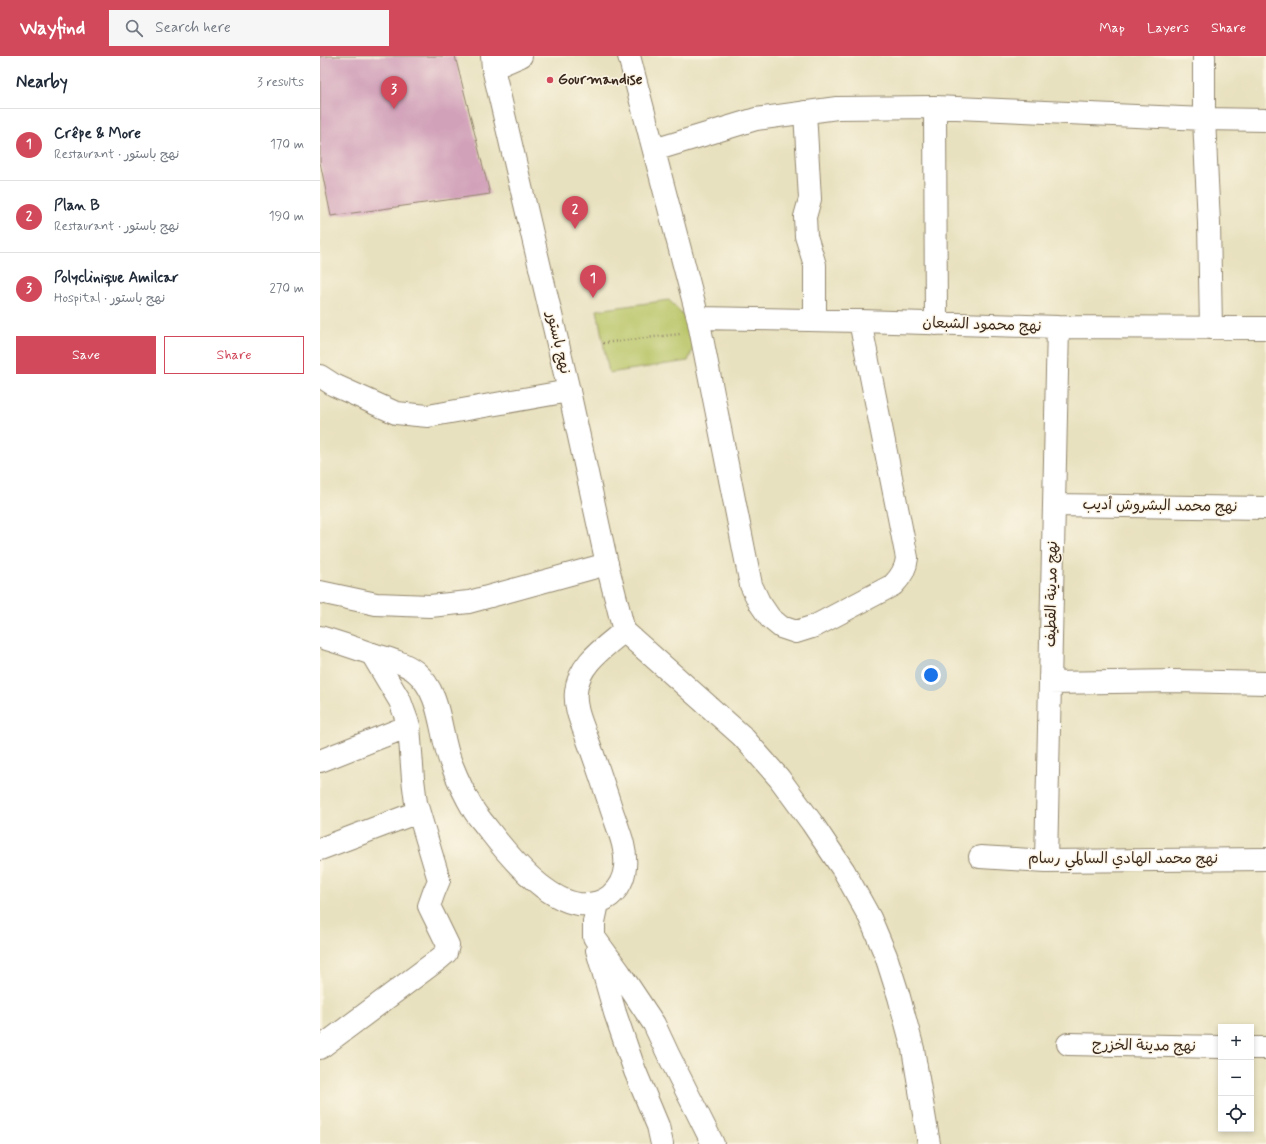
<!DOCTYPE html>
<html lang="en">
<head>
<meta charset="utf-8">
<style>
	body { margin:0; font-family:Mynerve,"Playpen Sans Arabic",sans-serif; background:#f6f6f7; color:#1f2937 }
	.controls { position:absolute; right:12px; bottom:12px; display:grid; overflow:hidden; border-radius:0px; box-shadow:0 2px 6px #0003 }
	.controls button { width:36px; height:36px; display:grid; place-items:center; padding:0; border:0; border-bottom:1px solid #e0e1e3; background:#fff; color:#1f2937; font:20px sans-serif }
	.you { position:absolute; left:611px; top:619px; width:14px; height:14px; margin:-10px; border:3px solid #fff; border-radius:50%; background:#1a73e8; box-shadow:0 0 0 6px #1a73e833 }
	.badge { display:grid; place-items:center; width:26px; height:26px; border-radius:50%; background:#d1495b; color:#fff; font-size:13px; font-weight:700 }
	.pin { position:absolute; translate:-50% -33px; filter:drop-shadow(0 1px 2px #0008) }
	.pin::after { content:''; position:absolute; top:21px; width:14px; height:12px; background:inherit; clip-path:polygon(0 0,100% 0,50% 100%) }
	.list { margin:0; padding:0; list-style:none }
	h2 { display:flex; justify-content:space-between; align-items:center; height:52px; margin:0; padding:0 16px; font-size:17px }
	h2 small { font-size:13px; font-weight:400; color:#747a83 }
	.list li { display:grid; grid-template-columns:26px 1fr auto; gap:12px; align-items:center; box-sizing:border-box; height:72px; padding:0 16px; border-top:1px solid #e0e1e3 }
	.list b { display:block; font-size:15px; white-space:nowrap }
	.list p { margin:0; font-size:13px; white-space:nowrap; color:#747a83 }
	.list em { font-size:13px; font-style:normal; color:#747a83 }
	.actions { display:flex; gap:8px; padding:12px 16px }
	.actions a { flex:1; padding:9px 0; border:1px solid #d1495b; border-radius:0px; text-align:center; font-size:14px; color:#d1495b }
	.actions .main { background:#d1495b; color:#fff }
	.icon { flex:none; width:22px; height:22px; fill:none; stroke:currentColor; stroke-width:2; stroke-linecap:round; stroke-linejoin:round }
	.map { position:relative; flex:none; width:946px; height:1088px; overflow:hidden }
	header { display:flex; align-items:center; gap:24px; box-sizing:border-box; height:56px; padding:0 20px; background:#d1495b; color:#fff }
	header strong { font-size:19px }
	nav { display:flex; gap:22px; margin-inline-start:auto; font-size:14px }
	.search { width:280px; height:36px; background:#f6f6f7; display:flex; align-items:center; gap:10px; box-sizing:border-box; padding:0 14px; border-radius:0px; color:#747a83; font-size:15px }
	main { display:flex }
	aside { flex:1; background:#fff }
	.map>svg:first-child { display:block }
</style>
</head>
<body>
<header>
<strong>Wayfind</strong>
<div class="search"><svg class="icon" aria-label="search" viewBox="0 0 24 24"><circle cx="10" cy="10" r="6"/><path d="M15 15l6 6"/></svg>Search here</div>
<nav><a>Map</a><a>Layers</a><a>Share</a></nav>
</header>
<main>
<aside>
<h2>Nearby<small>3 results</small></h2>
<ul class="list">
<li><span class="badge">1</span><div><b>Crêpe &amp; More</b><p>Restaurant · نهج باستور</p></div><em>170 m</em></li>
<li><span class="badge">2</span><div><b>Plan B</b><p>Restaurant · نهج باستور</p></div><em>190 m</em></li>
<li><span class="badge">3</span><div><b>Polyclinique Amilcar</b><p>Hospital · نهج باستور</p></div><em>270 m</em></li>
</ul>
<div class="actions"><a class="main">Save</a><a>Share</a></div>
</aside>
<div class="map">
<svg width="946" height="1088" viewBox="0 0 946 1088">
	<rect width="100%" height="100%" fill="#fcf5e5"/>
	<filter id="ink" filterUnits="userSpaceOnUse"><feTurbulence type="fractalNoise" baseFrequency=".025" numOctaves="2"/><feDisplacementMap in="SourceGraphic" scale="8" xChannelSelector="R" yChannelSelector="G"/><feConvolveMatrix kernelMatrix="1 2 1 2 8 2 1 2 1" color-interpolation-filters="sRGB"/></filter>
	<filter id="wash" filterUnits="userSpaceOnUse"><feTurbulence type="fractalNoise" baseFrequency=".012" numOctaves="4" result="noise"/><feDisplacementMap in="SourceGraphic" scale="16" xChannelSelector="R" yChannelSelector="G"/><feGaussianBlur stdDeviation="0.9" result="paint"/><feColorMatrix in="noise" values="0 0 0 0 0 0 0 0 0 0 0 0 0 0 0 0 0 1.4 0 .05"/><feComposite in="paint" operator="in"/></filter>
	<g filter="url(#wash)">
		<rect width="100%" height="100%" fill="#e8e1bf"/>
		<path fill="#b8c466" stroke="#7a7742" d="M349 244 380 276 368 305 289 317 277 254Z"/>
		<g id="blocks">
			<path fill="#d1a1b9" d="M0 0H135L170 138 11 160 0 106Z"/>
		</g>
	</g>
	<g filter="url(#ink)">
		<use href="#blocks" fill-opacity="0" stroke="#92866e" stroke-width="1"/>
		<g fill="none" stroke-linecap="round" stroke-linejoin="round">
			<defs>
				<path id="street" d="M309 0 378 262 431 529 439 546 450 562 461 571 476 576 495 570 573 529C581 521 586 513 587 502L540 265
					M884 0V63L889 167 891 272
					M615 51 616 268
					M485 56 490 143 485 161 486 180 495 209V264
					M334 94 436 63 517 52 615 51 884 63 946 64
					M378 262 540 265 738 271 946 272
					M0 320 14 329 76 357 108 360 249 335
					M734 449 946 452
					M0 536 56 548 110 550 149 546 287 508
					M304 575 422 680 459 722 492 767 524 815 550 862 566 900 579 941 593 993 609 1088
					M730 627 856 625 946 627
					M0 705 89 670
					M0 793 98 756
					M660 801 726 805 946 803
					M726 805 738 271
					M278 847 274 866V881L300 917 334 968 348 998 393 1088
					M277 894 295 957 315 1015 338 1070 342 1088
					M748 988 901 991
					M0 992 119 903 126 897 128 889 109 850 114 836 119 824 96 747 93 723 89 670 80 645 52 598
					M931 992H946"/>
				<path id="secondary" d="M173 12 201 0
					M0 581C17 586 35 592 52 598 66 602 84 606 96 616 122 638 119 677 131 707 137 722 144 738 153 753 157 760 163 766 168 773 188 799 225 844 259 848 271 849 281 847 290 840 298 833 304 823 305 811 307 792 298 773 292 755 284 730 276 706 267 682 262 668 254 651 256 636 258 608 285 591 304 575L287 508 249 335 173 12 172 0"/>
			</defs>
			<use href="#street" stroke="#92866e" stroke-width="24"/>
			<use href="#secondary" stroke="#92866e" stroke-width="24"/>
			<path stroke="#92866e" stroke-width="2.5" stroke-dasharray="1 3" stroke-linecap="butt" d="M283 287 360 278"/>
			<use href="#street" stroke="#fff" stroke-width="22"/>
			<use href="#secondary" stroke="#fff" stroke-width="22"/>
		</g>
	</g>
	<circle fill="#d1495b" stroke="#fcf5e5" stroke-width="1.5" cx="230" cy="24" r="4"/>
	<g text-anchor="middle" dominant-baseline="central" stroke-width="3" stroke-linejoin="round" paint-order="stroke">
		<g font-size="15" font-weight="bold" fill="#3b2a1e" stroke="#fcf5e5" text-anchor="start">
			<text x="238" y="24">Gourmandise</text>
		</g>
		<g font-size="15" fill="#3b2a1e" stroke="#fcf5e5">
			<text transform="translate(662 269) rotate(2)">نهج محمود الشبعان</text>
			<text transform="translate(238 287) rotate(77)">نهج باستور</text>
			<text transform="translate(840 450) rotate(1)">نهج محمد البشروش أديب</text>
			<text transform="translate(732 538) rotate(-89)">نهج مدينة القطيف</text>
			<text x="803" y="803">نهج محمد الهادي السالمي رسام</text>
			<text transform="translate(824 990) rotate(1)">نهج مدينة الخزرج</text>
		</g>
	</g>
</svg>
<div class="controls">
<button>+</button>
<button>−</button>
<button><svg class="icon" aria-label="locate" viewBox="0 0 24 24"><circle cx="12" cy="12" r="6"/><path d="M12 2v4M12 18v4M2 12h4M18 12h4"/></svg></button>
</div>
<div class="you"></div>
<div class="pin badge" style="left:273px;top:242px">1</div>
<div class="pin badge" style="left:255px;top:173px">2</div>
<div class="pin badge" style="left:74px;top:53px">3</div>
</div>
</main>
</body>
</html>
